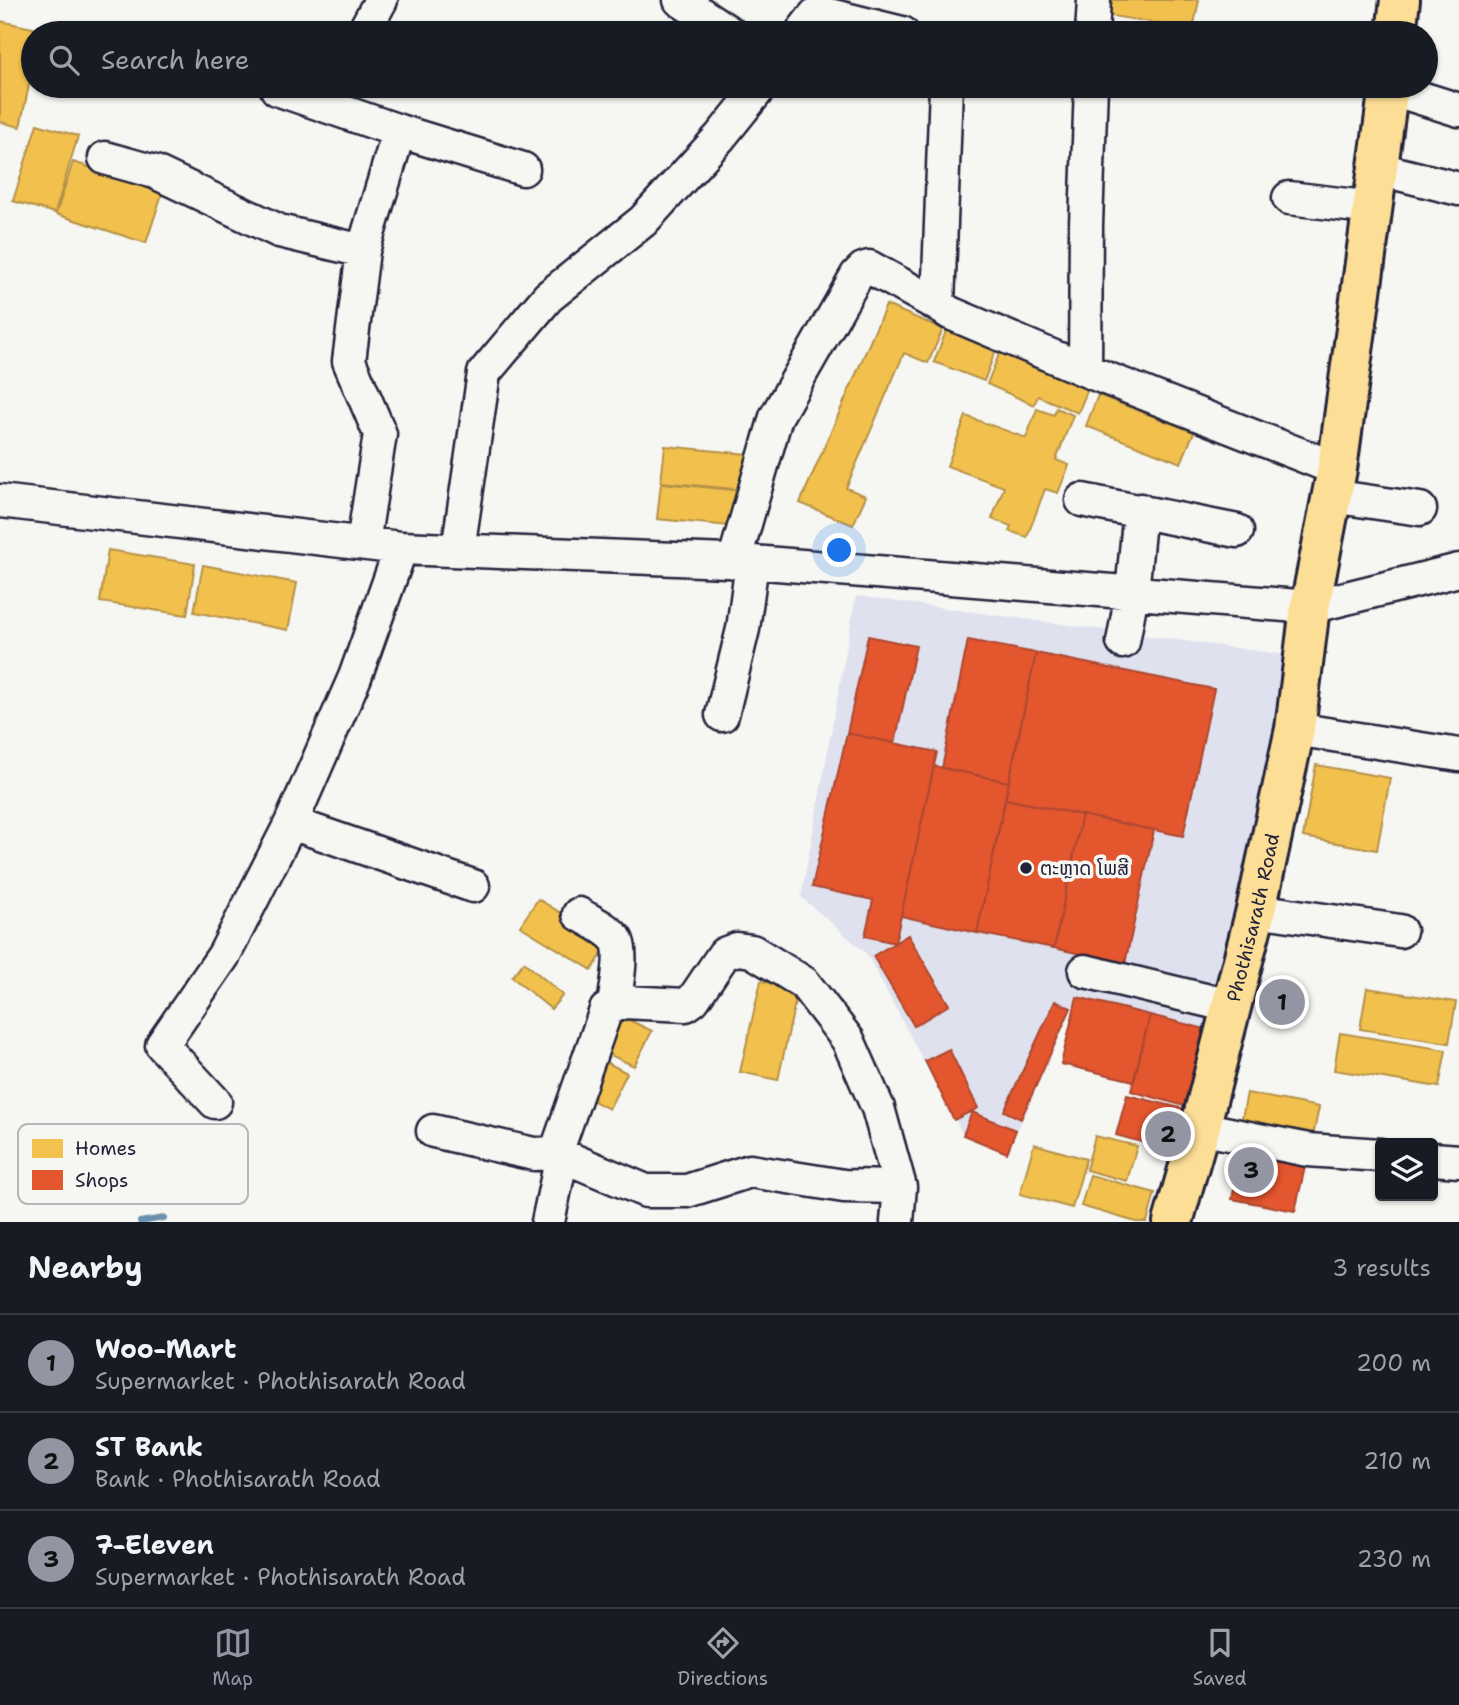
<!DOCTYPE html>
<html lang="en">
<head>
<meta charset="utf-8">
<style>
	body { margin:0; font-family:"Shantell Sans","Noto Sans Lao",sans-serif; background:#20242c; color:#f1f3f6 }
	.controls { position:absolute; right:21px; bottom:21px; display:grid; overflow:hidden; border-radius:7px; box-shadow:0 2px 5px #0004 }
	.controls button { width:63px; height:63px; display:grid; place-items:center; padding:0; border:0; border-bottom:2px solid #363941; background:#171b24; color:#f1f3f6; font:35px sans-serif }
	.you { position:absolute; left:840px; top:551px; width:24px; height:24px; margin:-18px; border:5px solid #fff; border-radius:50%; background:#1a73e8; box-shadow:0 0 0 10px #1a73e833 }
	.badge { display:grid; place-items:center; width:46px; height:46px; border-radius:50%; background:#9495a2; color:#111; font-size:23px; font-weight:700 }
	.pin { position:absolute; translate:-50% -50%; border:4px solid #fff; box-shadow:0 2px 7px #0006 }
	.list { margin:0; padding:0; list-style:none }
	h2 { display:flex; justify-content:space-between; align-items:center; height:91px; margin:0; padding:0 28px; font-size:30px }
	h2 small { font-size:23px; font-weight:400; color:#9ea1a6 }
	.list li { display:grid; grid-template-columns:46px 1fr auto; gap:21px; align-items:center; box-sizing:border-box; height:98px; padding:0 28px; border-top:2px solid #363941 }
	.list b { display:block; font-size:26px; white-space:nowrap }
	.list p { margin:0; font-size:23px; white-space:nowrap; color:#9ea1a6 }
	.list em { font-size:23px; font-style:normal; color:#9ea1a6 }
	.icon { flex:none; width:38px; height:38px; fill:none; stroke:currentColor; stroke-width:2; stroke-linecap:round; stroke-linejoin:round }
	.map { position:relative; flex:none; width:1459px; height:1222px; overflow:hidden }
	.search { position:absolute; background:#171b24; box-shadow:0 2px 5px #0004; left:21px; right:21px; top:21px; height:77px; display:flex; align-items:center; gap:18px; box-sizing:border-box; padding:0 24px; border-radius:38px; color:#9ea1a6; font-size:26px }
	.sheet { height:385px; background:#171b24 }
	nav { display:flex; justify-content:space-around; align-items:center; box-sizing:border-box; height:98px; border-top:2px solid #363941; background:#171b24; font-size:19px; color:#9ea1a6 }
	nav a { display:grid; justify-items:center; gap:4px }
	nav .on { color:#9495a2 }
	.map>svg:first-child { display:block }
</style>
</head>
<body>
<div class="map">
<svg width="1459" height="1222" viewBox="0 0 1459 1222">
	<rect width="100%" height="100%" fill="#f6f6f2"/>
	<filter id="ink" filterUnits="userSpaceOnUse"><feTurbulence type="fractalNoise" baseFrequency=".0143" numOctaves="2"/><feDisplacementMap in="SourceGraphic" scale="14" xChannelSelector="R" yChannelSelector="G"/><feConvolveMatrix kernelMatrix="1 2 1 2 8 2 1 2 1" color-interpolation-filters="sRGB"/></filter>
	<g filter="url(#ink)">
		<path fill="#dfe2ee" d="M856 596 1288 655 1221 993 1209 1030 1077 998 1007 1153 963 1135 866 953 801 897Z"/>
		<path fill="#f2c14e" stroke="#b49148" stroke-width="2" d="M1108 0H1199L1193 29 1106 15Z
			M0 21 42 30 41 33H33V67L20 127 0 122Z
			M37 124 78 136 55 213 13 201Z
			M73 162 163 191 146 243 56 214Z
			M886 305 943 329 928 363 904 353 846 488 866 496 853 525 800 503Z
			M947 329 996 349 984 381 934 362Z
			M1002 347 1090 384 1078 413 1038 396 1034 405 987 384Z
			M1098 395 1194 432 1181 463 1086 426Z
			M1056 408 1073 415 1056 460 1069 465 1058 493 1045 489 1027 537 1009 531 1011 526 992 519 1004 487 947 466 966 416 1026 438 1037 409 1054 415Z
			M665 446 747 454 744 490 661 482Z
			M661 483 744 491 740 527 657 519Z
			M108 550 195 564 187 615 100 602Z
			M203 565 297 583 288 630 194 612Z
			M1316 765 1390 778 1377 850 1303 837Z
			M538 899 609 942 592 970 520 926Z
			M524 962 563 995 551 1009 512 977Z
			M761 981 798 989 778 1080 740 1072Z
			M1367 988 1456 1002 1449 1043 1360 1029Z
			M623 1017 652 1031 634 1066 606 1053Z
			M1340 1033 1446 1050 1439 1087 1334 1070Z
			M604 1061 627 1073 609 1109 586 1097Z
			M1247 1093 1319 1107 1311 1146 1239 1133Z
			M1095 1136 1137 1146 1127 1181 1086 1170Z
			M1034 1144 1086 1159 1072 1208 1020 1194Z
			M1090 1175 1155 1193 1147 1222H1136L1081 1206Z"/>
		<path fill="#e4572e" stroke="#aa4732" stroke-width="2" d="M868 636 916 646 895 743 847 733Z
			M968 640 1036 653 1009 782 942 768Z
			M1036 653 1214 689 1183 836 1005 799Z
			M847 733 937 752 895 943 865 936 873 900 812 887Z
			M934 766 1009 782 977 933 901 916Z
			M1005 799 1082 815 1054 948 977 933Z
			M1082 815 1154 830 1125 964 1054 948Z
			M908 935 949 1005 914 1026 873 956Z
			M1077 997 1150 1015 1134 1081 1061 1064Z
			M1055 1001 1071 1008 1021 1119 1004 1111Z
			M1150 1015 1209 1030 1188 1107 1131 1091Z
			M949 1049 978 1108 954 1120 925 1061Z
			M1127 1095 1189 1110 1178 1152 1116 1135Z
			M972 1112 1016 1130 1007 1153 963 1135Z
			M1243 1147 1307 1158 1295 1211 1232 1199Z"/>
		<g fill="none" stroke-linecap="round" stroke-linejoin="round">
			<path stroke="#6b90af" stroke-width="6" d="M140 1222 164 1218"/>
			<defs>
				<path id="minor" d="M680 0 730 33
					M363 33 381 0
					M801 33 815 15 821 13 902 33
					M1092 33 1094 0
					M946 86 938 305 950 313 1085 370 1337 469
					M1389 88 1459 110
					M277 89 399 131 363 251 349 361 380 434 363 543
					M399 131 523 169
					M105 158 155 172 279 231 363 251
					M1379 169 1459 189
					M1289 198 1373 208
					M1085 370 1086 224 1091 86
					M1331 496 1420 509
					M1082 500 1237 531
					M0 501 401 548 752 562 1310 607 1459 570
					M458 550 484 373 548 297 643 221 720 137 761 86
					M734 562 776 417 857 275 863 269 869 267 938 305
					M1123 642 1132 593 1140 510
					M722 715 743 629 752 562
					M1295 729 1459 755
					M291 823 473 886
					M1256 910 1400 931
					M579 914C590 921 607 928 616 939 624 951 616 990 614 1005
					M1085 971 1230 1006
					M215 1102 162 1045 224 955 291 823 355 677 401 548
					M1200 1128 1308 1150 1380 1155
					M433 1131 534 1154 556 1153 646 1191H687L750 1171 844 1186 900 1187
					M1433 1159 1459 1161
					M548 1222 559 1170 556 1153 606 1010 623 1002 686 1005 693 1000 724 954 737 949 752 951 804 983 848 1040 878 1108 900 1187 897 1222"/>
				<g id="major">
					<path d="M1396 33 1400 0"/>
					<path id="s1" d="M1173 1222 1200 1128 1256 910 1295 729 1310 607 1337 469 1389 86"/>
				</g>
			</defs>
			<use href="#minor" stroke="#22223b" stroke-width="37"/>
			<use href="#major" stroke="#22223b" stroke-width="44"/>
			<use href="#minor" stroke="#f6f6f2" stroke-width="32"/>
			<use href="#major" stroke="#fdde96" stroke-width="38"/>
		</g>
	</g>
	<circle fill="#22223b" stroke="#f6f6f2" stroke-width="2.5" cx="1026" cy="868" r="7"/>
	<g text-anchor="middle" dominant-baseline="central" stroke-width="7" stroke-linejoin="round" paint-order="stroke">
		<g font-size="19" fill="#22223b" stroke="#f6f6f2" text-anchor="start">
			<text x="1040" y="868">ຕະຫຼາດ ໂພສີ</text>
		</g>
		<g font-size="19" fill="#22223b" stroke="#f6f6f2">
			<text stroke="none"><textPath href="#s1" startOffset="315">Phothisarath Road</textPath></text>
		</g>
	</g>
	<rect x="18" y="1124" width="230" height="80" rx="10" fill="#f6f6f2" stroke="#b6b6bb" stroke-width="2"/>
	<rect x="32" y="1139" width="31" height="19" fill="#f2c14e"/>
	<rect x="32" y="1170" width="31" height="20" fill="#e4572e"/>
	<g font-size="19" fill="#22223b">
		<text x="75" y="1155">Homes</text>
		<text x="75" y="1187">Shops</text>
	</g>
</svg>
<div class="controls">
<button><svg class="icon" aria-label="layers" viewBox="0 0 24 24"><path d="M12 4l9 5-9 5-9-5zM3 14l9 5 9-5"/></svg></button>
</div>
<div class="you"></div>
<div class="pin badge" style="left:1282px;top:1002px">1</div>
<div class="pin badge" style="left:1168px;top:1134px">2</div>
<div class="pin badge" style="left:1251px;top:1170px">3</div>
<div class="search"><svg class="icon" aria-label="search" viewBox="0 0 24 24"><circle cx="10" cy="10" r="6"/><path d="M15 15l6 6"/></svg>Search here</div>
</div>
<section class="sheet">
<h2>Nearby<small>3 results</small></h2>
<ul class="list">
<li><span class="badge">1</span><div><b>Woo-Mart</b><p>Supermarket · Phothisarath Road</p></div><em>200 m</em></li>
<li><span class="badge">2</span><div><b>ST Bank</b><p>Bank · Phothisarath Road</p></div><em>210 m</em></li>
<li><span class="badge">3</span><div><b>7-Eleven</b><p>Supermarket · Phothisarath Road</p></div><em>230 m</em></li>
</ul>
</section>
<nav>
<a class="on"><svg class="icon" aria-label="map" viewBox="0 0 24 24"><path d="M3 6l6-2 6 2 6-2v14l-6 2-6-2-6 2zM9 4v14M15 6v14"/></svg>Map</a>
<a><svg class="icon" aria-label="directions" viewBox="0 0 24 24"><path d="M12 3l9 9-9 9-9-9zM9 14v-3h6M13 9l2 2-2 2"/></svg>Directions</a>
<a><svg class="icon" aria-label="saved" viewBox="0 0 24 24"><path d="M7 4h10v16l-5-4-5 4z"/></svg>Saved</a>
</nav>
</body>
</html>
